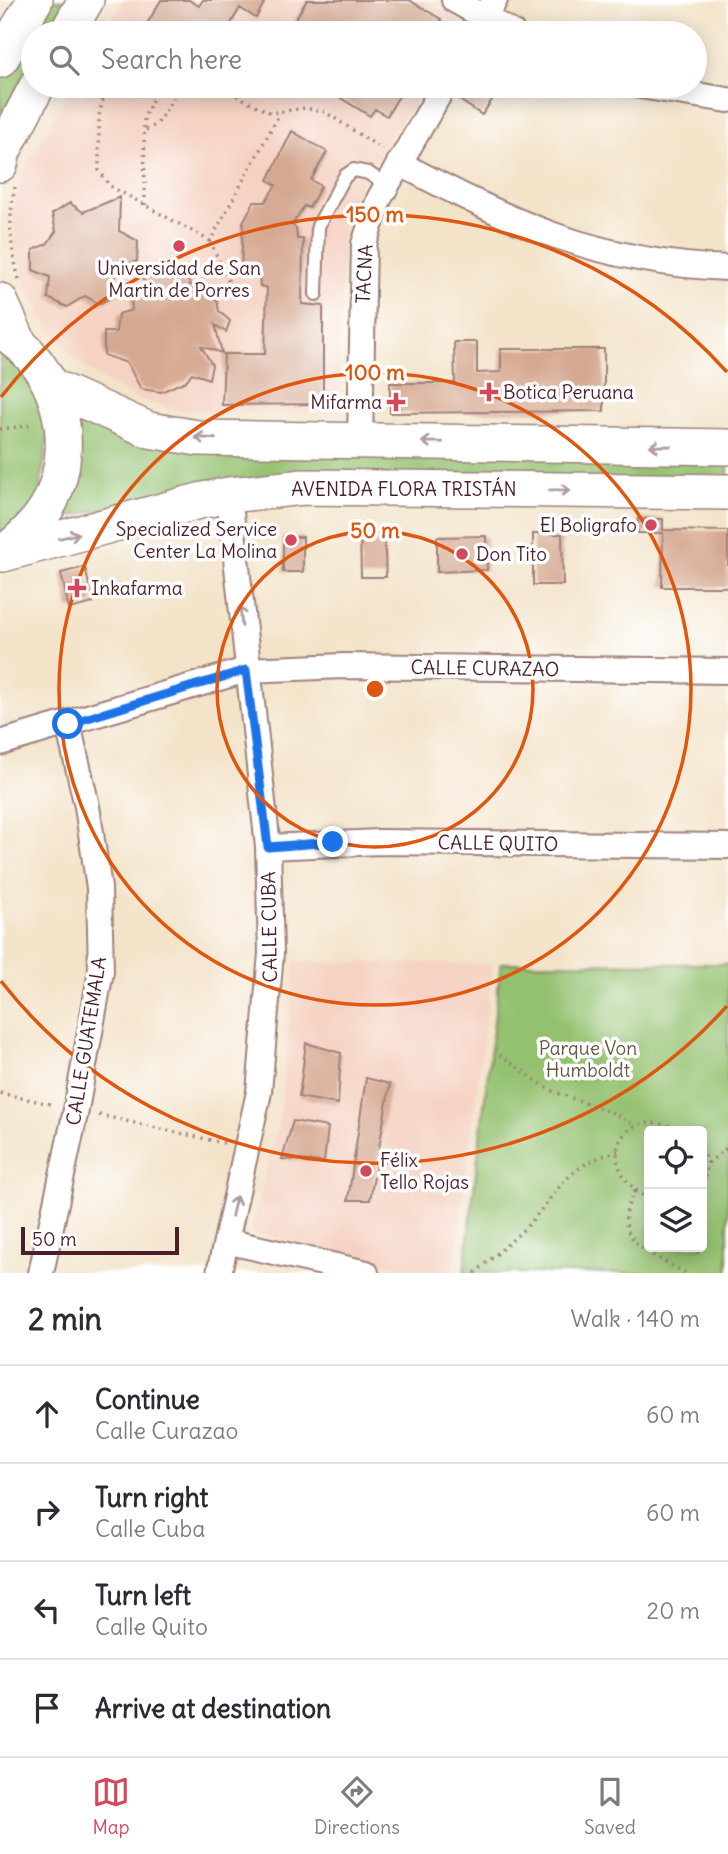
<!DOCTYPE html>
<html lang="en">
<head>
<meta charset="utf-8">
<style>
	body { margin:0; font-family:Delius,sans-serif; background:#f2f2f3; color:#2b2b33 }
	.controls { position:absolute; right:21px; bottom:21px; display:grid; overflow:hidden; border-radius:7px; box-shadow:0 4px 18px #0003 }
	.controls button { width:63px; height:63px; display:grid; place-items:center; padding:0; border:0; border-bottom:2px solid #e1e1e2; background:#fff; color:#2b2b33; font:35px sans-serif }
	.scale { position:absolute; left:21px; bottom:18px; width:158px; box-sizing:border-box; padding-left:7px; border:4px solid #4a1f2b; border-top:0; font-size:19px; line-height:24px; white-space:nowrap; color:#4a1f2b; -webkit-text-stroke:5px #fff; paint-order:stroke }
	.stop { position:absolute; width:21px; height:21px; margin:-16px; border:5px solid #1a73e8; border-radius:50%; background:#fff }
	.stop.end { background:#1a73e8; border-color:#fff; box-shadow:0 2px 7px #0008 }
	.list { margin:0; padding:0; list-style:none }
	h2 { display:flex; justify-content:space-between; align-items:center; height:91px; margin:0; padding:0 28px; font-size:30px }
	h2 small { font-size:23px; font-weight:400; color:#7c7c81 }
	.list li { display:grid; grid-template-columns:46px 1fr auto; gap:21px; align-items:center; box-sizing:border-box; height:98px; padding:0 28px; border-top:2px solid #e1e1e2 }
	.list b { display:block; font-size:26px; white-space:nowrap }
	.list p { margin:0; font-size:23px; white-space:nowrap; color:#7c7c81 }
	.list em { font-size:23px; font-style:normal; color:#7c7c81 }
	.icon { flex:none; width:38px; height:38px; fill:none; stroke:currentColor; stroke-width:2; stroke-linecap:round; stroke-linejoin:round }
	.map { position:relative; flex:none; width:728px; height:1273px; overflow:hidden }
	.search { position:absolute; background:#fff; box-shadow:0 4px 18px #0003; left:21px; right:21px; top:21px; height:77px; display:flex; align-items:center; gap:18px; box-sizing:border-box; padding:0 24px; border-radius:38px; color:#7c7c81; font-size:26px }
	.sheet { height:483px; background:#fff }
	nav { display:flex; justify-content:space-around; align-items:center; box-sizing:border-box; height:98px; border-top:2px solid #e1e1e2; background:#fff; font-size:19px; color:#7c7c81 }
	nav a { display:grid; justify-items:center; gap:4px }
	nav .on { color:#d1495b }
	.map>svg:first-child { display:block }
</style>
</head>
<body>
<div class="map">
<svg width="728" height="1273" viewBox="0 0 728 1273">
	<rect width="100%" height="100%" fill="#fff"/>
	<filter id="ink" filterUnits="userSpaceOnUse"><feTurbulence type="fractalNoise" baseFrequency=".0143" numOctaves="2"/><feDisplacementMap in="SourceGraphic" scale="14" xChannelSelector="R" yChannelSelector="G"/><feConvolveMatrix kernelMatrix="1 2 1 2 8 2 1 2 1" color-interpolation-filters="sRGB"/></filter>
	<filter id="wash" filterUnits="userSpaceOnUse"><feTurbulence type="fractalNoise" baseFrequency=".00686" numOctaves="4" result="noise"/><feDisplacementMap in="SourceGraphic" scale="28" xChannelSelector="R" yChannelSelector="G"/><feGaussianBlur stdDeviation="1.57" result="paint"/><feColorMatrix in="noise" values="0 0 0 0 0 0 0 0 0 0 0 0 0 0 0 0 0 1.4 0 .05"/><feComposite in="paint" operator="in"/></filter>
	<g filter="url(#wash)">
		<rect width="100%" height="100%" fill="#f3e3c9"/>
		<path fill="#f5d2c2" d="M123 0H424L456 18 459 26 455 33H102Z
			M72 86H424L368 173 358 192 343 240 338 413 182 411 147 403 108 383 77 361 50 330 27 289 16 252 13 213 22 174Z
			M295 962 493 964 453 1273H431L251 1233 281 1110Z"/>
		<path fill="#94c170" stroke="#6f704e" stroke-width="2" fill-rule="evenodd" d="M46 0H67L47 33H33V59L0 120V78Z
			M0 343 29 370 50 424 38 501 0 542Z
			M72 405 121 432 728 458V481L217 485 43 522 68 488 80 448Z
			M501 963 728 964V1273H464ZM649 1131H702V1247H649Z"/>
		<g id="blocks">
			<path fill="#d5a891" d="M161 0H189L199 6 203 0H259L264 3 256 18 240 8 230 25 244 33H162L147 24Z
				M307 0H409L441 19 442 25 436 33H287Z
				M321 86H405L387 116 375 109 370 116Z
				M467 86H501L482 115 458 99Z
				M292 131 327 152 311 180 321 186 309 208 304 206 292 225 296 228 297 239H303L302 304 323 306V404L222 405 224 354H265L267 288 260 286 259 273 241 272 243 222 254 202H265L276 185 268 180Z
				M120 197 119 231 138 241 137 261 120 267 114 278 116 295 99 304 85 296 67 307 48 298 50 277 33 270V250L47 244 56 231 52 214 70 203 83 212Z
				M166 265 187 274 190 285H196L217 300 219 311 230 321 226 332 215 325 222 353 201 346 212 365 209 379 192 373 186 381 161 392 141 389 127 363 104 355V332H116L118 314 132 310 130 288 144 286 143 267Z
				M454 342H477V373L501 372V349H604V411L390 413V383H455Z
				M638 519H663V530L728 531V587H662L663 533H638Z
				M384 531 386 577H361L360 532Z
				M533 534H562L563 585H533Z
				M486 536 487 570 437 572V537Z
				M283 537H303V572H283Z
				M85 567 93 603 69 609 61 573Z
				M306 1043 341 1053 338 1104 299 1097Z
				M366 1078 390 1084 370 1200H348Z
				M293 1121 328 1127 324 1162 282 1159Z"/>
		</g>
	</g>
	<g filter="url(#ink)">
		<use href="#blocks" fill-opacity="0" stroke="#9e817a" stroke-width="2"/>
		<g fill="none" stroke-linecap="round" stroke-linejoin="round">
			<defs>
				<path id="lane" d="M316 294 318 226 345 176 354 170 368 173 387 185"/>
				<path id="street" d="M454 0 513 33
					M475 33 495 0
					M640 86 728 100
					M399 163C512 223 597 263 728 268
					M360 440 364 244 379 199 444 86
					M0 743 246 670 344 666 728 671
					M268 847 380 842 728 846
					M226 1241 366 1273
					M41 1273 76 1110 101 971 99 888 87 806 68 724
					M219 1273 259 1092 271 953 268 847 229 495"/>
				<path id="secondary" d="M67 33 86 0
					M0 60 35 0
					M0 164 3 151 37 86
					M0 301 18 341
					M0 330C58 365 79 439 51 500 40 522 22 538 4 553
					M53 387 149 430 198 438 728 447
					M3 554 199 501 229 495 304 487 728 492"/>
			</defs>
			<use href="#lane" stroke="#9e817a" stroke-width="16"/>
			<use href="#street" stroke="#9e817a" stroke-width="28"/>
			<use href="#secondary" stroke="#9e817a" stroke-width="38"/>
			<path stroke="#9e817a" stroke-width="3.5" stroke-dasharray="2 5" stroke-linecap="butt" d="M102 23 121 33
				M106 86 99 116V170L110 186 210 241 280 113
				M218 86 271 113 305 108 325 112 382 149
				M146 130 157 124 181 86
				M15 187C8 219 10 247 19 279
				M145 205 144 117 159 86
				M210 241 233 291
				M0 429 35 425
				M500 1055 550 1090 613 1113 635 1125
				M0 1093 54 1105
				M99 1115 224 1143
				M702 1149 708 1163 702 1189
				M708 1163 728 1147
				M635 1191C607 1239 648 1252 686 1273
				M649 1199C588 1164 623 1100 680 1131
				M475 1273C493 1257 511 1242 528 1225 562 1188 565 1166 618 1151"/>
			<use href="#lane" stroke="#fff" stroke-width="12"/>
			<use href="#street" stroke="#fff" stroke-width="24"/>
			<use href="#secondary" stroke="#fff" stroke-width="35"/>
		</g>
		<defs><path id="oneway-shaft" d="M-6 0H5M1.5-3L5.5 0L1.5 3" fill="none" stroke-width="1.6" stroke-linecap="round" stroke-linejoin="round" transform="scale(1.75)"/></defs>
		<g stroke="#ae9aa0">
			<use href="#oneway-shaft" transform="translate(205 438) rotate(-176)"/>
			<use href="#oneway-shaft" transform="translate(432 442) rotate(-179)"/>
			<use href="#oneway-shaft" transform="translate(660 446) rotate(-179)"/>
			<use href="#oneway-shaft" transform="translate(560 490) rotate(1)"/>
			<use href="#oneway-shaft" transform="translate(69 536) rotate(-15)"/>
			<use href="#oneway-shaft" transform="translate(241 616) rotate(-95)"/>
			<use href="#oneway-shaft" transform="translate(234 1206) rotate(-77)"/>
		</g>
	</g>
	<g fill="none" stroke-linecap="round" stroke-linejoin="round" filter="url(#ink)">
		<path stroke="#1a73e8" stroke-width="9" d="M68 724 246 670 268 847 333 842"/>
	</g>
	<g fill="none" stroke="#e0560e" stroke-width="3.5">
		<circle cx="375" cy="689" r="158"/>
		<circle cx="375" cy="689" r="316"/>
		<path d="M727 1006A474 474 0 0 1 1 981M1 397A474 474 0 0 1 727 372"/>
	</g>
	<g fill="#d1495b" stroke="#fff" stroke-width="2.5">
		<circle cx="179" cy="246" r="7"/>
		<path d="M485.5 381.5h7v7h7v7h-7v7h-7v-7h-7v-7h7z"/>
		<path d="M392.5 391.5h7v7h7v7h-7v7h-7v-7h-7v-7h7z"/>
		<circle cx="651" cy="525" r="7"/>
		<circle cx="291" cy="540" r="7"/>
		<circle cx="462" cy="554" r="7"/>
		<path d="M73.5 577.5h7v7h7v7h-7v7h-7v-7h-7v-7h7z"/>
		<circle cx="366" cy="1171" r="7"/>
	</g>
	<g text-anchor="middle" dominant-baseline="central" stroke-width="7" stroke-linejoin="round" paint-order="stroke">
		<g font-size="19" fill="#4a1f2b" stroke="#fff" text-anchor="start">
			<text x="179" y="268" text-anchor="middle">Universidad de San<tspan x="179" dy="22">Martin de Porres</tspan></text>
			<text x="503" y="392">Botica Peruana</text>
			<text x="382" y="402" text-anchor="end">Mifarma</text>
			<text x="637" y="525" text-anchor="end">El Boligrafo</text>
			<text x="277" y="529" text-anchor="end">Specialized Service<tspan x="277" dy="22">Center La Molina</tspan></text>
			<text x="476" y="554">Don Tito</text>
			<text x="91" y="588">Inkafarma</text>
			<text x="380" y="1160">Félix<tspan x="380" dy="22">Tello Rojas</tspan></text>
		</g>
		<g font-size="19" fill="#4a1f2b" stroke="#fff">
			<text transform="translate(364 274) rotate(-87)">TACNA</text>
			<text x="404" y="489">AVENIDA FLORA TRISTÁN</text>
			<text transform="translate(485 668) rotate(1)">CALLE CURAZAO</text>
			<text transform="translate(498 843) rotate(1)">CALLE QUITO</text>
			<text transform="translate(269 927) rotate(-91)">CALLE CUBA</text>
			<text transform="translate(86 1041) rotate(-81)">CALLE GUATEMALA</text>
		</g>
		<g font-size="19" fill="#645843" stroke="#fff">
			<text x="588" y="1048">Parque Von<tspan x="588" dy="22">Humboldt</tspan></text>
		</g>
	</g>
	<circle cx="375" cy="689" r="10" fill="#e0560e" stroke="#fff" stroke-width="3.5"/>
	<g font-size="21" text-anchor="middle" font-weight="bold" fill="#e0560e" stroke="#fff" stroke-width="7" stroke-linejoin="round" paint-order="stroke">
		<text x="375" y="222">150 m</text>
		<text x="375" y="380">100 m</text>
		<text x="375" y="538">50 m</text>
	</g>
</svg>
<div class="controls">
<button><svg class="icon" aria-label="locate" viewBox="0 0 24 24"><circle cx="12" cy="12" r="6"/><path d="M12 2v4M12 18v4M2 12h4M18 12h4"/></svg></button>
<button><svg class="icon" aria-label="layers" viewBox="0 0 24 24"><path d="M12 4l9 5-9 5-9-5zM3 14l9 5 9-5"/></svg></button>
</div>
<div class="scale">50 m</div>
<div class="stop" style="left:68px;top:724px"></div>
<div class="stop end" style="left:333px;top:842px"></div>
<div class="search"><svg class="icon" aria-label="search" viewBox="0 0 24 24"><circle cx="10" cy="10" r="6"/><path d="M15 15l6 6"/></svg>Search here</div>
</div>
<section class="sheet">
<h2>2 min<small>Walk · 140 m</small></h2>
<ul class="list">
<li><svg class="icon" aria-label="ahead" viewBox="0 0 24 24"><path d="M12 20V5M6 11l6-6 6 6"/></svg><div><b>Continue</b><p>Calle Curazao</p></div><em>60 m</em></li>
<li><svg class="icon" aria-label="right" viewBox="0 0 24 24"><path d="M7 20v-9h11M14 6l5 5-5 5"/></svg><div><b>Turn right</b><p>Calle Cuba</p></div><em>60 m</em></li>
<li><svg class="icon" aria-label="left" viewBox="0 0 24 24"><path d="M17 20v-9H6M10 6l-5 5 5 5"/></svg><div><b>Turn left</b><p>Calle Quito</p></div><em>20 m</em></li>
<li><svg class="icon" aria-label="arrive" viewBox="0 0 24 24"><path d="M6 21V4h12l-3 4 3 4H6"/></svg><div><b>Arrive at destination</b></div></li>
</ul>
</section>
<nav>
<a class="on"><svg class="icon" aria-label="map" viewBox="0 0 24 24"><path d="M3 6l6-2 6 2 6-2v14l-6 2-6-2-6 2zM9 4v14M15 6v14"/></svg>Map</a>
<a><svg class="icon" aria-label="directions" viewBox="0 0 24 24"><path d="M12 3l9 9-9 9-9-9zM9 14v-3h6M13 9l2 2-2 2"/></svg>Directions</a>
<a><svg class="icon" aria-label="saved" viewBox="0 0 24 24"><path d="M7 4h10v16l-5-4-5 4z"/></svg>Saved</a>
</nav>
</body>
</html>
